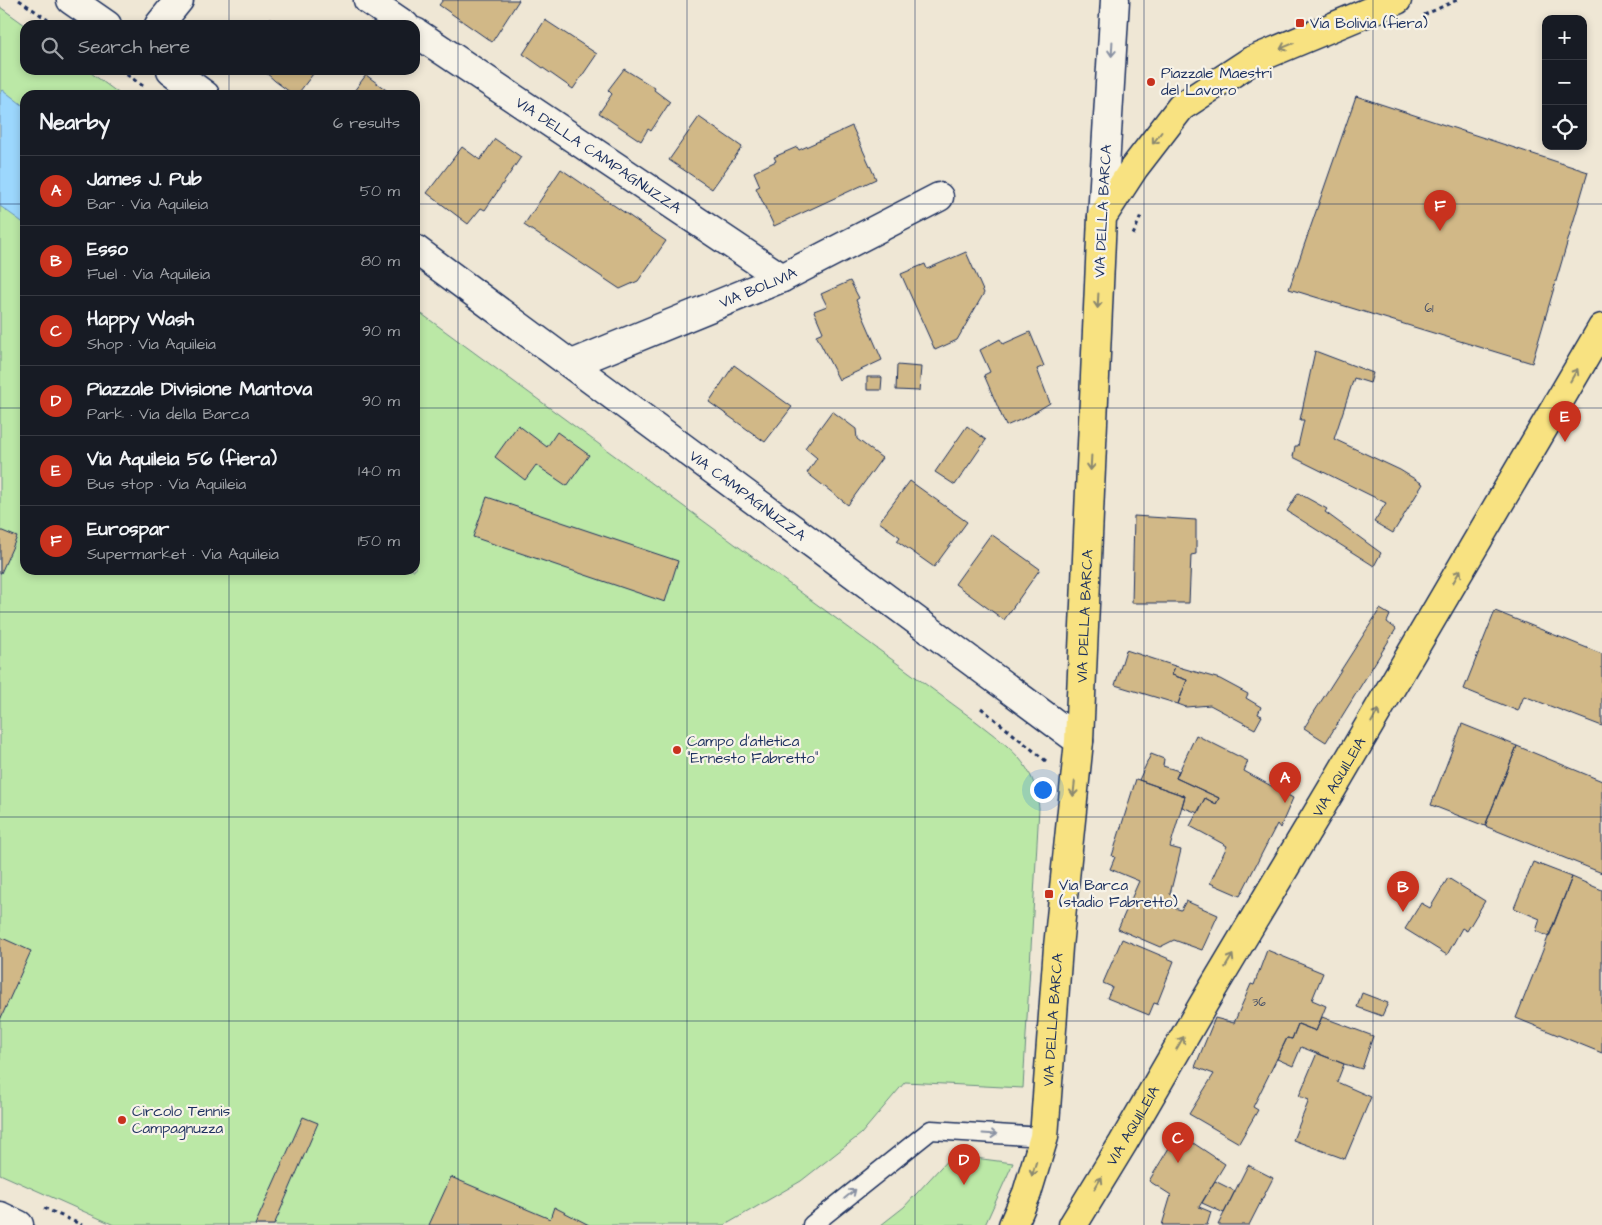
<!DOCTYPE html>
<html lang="en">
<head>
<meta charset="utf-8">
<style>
	body { margin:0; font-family:"Architects Daughter",sans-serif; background:#242831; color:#f1f3f6 }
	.controls { position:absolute; right:15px; top:15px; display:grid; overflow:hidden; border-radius:10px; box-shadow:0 2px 8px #0003 }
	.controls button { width:45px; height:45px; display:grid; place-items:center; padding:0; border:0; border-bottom:1px solid #363941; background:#171b24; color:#f1f3f6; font:25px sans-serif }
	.you { position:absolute; left:1042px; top:789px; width:18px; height:18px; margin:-12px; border:4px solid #fff; border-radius:50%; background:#1a73e8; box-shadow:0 0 0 8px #1a73e833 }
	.badge { display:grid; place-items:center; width:32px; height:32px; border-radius:50%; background:#c8321e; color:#fff; font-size:16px; font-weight:700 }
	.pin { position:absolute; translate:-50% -41px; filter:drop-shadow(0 1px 2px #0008) }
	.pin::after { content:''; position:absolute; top:26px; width:18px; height:15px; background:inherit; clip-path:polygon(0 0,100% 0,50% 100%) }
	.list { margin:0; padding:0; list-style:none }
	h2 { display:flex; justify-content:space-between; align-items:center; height:65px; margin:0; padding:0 20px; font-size:21px }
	h2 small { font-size:16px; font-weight:400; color:#9ea1a6 }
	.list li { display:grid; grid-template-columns:32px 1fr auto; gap:15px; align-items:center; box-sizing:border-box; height:70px; padding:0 20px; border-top:1px solid #363941 }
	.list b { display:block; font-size:19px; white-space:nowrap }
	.list p { margin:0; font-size:16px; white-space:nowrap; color:#9ea1a6 }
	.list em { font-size:16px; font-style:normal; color:#9ea1a6 }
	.icon { flex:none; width:28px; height:28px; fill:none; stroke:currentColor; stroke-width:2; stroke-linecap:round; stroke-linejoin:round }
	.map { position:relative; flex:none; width:1602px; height:1225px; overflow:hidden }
	.search { position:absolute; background:#171b24; box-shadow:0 2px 8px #0003; left:20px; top:20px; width:400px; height:55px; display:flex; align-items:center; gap:12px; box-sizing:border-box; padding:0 18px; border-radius:15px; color:#9ea1a6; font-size:19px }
	.panel { position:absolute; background:#171b24; box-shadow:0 2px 8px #0003; left:20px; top:90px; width:400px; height:485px; border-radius:15px }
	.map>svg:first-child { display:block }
</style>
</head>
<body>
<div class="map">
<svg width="1602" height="1225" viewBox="0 0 1602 1225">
	<rect width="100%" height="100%" fill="#efe7d5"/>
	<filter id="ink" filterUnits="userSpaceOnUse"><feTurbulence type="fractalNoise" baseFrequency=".02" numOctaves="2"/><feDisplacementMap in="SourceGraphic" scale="10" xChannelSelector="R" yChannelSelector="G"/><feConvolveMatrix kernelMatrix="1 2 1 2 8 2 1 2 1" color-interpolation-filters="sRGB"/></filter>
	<g filter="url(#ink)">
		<path fill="#bbe8a6" stroke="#6b8c82" d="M0 7 25 25V70H87L121 95H25V570H415V309L977 722C1010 748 1035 763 1039 808L1023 1088 905 1082 861 1134 801 1181 725 1225H114L0 1174Z
			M952 1155 1013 1163 985 1225H881L904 1207Z"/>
		<path fill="#9cd7fd" stroke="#6894bd" d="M3 90 25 107V224L0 206V94Z"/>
		<path fill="#d1b887" stroke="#1b2f5e" d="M443 0H519L492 42 439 5Z
			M270 19 281 25H266Z
			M545 20 597 54 573 89 523 54Z
			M624 69 655 88 654 90 670 102 651 131 648 129 641 141 599 113 612 94 608 90Z
			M263 70H316L297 95H294L275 81Z
			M366 75 393 95H351Z
			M1356 96 1588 172 1532 363 1289 289Z
			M699 117 742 147 712 189 669 160Z
			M852 126 876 179 774 226 756 188 760 186 754 172 776 161 774 157 797 147 799 150Z
			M495 139 521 157 485 210 481 208 468 224 427 193 462 147 480 160Z
			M561 169 666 241 638 281 620 289 524 225Z
			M966 252 984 293 957 340 935 350 901 274 925 264 927 269Z
			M850 281 859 298 856 300 882 360 839 380 816 335 823 332 814 311 827 306 821 294Z
			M1030 332 1044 366 1037 369 1050 403 1027 417 1006 426 984 375 990 372 980 350 1000 339 1003 344Z
			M1315 351 1373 373 1370 383 1354 378 1334 439 1400 470 1423 484 1393 533 1374 522 1386 503 1293 457 1295 446H1298L1304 420H1300Z
			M734 365 792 407 765 442 709 402Z
			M897 365 921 367 919 391 896 390Z
			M867 377H882L881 390H867Z
			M832 411 856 429 857 439 882 458 848 505 807 473 817 458 805 448Z
			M518 425 547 447 557 432 589 455 567 486 536 465 525 480 495 457Z
			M967 426 986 440 955 485 935 472Z
			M910 481 967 522 934 567 897 541 900 537 879 522Z
			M1298 493 1327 509 1325 512 1381 553 1374 566 1287 511Z
			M487 497 678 561 665 602 473 537Z
			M1134 516 1196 520V554L1191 555 1189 603H1132Z
			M0 530 17 537 1 573H0Z
			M991 534 1040 569 1004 620 955 584Z
			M1380 609 1390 615 1387 622 1396 629 1326 742 1304 728Z
			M1495 611 1602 654V726L1524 696 1518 711 1464 689Z
			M1126 650 1175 666 1172 675 1187 680 1178 704 1115 685Z
			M1175 666 1220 679 1248 694 1246 698 1261 707 1258 714 1262 716 1255 729 1210 705 1186 707 1178 704 1187 680 1172 675Z
			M1462 724 1517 746 1485 826 1431 805Z
			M1196 735 1248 761 1244 771 1293 798 1280 828 1277 824 1240 896 1210 883 1227 846 1190 826 1205 798 1216 804 1219 798 1176 778Z
			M1517 746 1602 781V873L1485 826Z
			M1151 754 1164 759 1163 766 1179 771 1176 778 1219 798 1216 804 1205 798 1198 813 1182 807 1185 796 1139 780Z
			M1136 779 1185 796 1170 847 1181 850 1170 894 1175 896 1171 907 1181 910 1186 901 1218 915 1202 950 1174 940 1160 947 1118 929 1139 881 1110 869 1115 857 1112 856Z
			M1533 862 1572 877 1549 937 1536 931 1540 919 1514 908Z
			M1572 877 1602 890V1053L1516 1018Z
			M1448 878 1485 901 1467 931 1462 928 1447 955 1405 929 1421 903 1430 908Z
			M0 937 31 951 0 1020Z
			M1122 939 1174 961 1157 1004 1154 1003 1149 1015 1107 998 1112 987 1103 983Z
			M1267 950 1323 973 1312 1000 1326 1006 1316 1031 1298 1024 1292 1039 1287 1038 1253 1107 1258 1110 1239 1143 1189 1114 1214 1074 1195 1067 1215 1018 1234 1023 1251 984 1254 985Z
			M1362 993 1388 1003 1382 1016 1357 1007Z
			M1322 1017 1373 1036 1362 1069 1344 1064 1301 1047 1293 1066 1277 1059 1287 1038 1292 1039 1298 1024 1316 1031Z
			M1317 1053 1344 1064 1337 1082 1371 1097 1345 1159 1293 1140 1309 1100 1299 1096Z
			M303 1117 318 1123 274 1225H255Z
			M1178 1133 1225 1164 1199 1207 1211 1212 1207 1225H1162L1171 1195 1149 1181Z
			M1248 1165 1273 1178 1249 1225H1218Z
			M451 1177 550 1219 554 1207 589 1225H429Z
			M1215 1181 1235 1191 1224 1213 1202 1203Z"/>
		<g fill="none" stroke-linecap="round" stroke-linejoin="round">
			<defs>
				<path id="lane" d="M812 1225 931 1130 1044 1137"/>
				<g id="street">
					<path d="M71 0 107 25"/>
					<path d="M368 0 405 25"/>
					<path d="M159 25 179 0"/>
					<path id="s1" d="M415 32 782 278"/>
					<path d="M171 70 205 95"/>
					<path d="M1102 217 1115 0"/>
					<path id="s2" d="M415 249 1079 741"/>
					<path id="s3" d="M572 364 782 278 939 197"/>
				</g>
				<path id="secondary" d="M0 1216 19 1225"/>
				<g id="primary">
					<path id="s4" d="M1013 1225 1027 1193 1044 1137 1058 947 1079 741 1102 217 1134 168 1181 107 1251 61 1397 0"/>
					<path id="s5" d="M1073 1225 1123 1143 1204 1003 1333 787 1602 328"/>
				</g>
			</defs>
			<use href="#lane" stroke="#1b2f5e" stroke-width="21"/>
			<use href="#street" stroke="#1b2f5e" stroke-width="31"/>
			<use href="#secondary" stroke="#1b2f5e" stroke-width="31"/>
			<use href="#primary" stroke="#1b2f5e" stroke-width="31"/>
			<path stroke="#1b2f5e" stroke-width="3" stroke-dasharray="4 4" stroke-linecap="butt" d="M19 0 48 20
				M1424 15 1457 0
				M120 70 146 88
				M1133 235 1141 216
				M981 708 1046 761
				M44 1208 82 1225"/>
			<use href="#lane" stroke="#f7f3e8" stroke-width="18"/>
			<use href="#street" stroke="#f7f3e8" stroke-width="28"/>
			<use href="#secondary" stroke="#f7f3e8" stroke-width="28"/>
			<use href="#primary" stroke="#f8e281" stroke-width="28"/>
		</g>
		<defs><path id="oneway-shaft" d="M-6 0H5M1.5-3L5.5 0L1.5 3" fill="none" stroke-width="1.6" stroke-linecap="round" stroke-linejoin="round" transform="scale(1.25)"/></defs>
		<g stroke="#8a8870">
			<use href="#oneway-shaft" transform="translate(1287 46) rotate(157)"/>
			<use href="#oneway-shaft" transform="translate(1157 138) rotate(127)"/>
			<use href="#oneway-shaft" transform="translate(1098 301) rotate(93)"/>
			<use href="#oneway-shaft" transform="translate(1574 375) rotate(-60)"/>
			<use href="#oneway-shaft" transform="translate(1091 463) rotate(93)"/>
			<use href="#oneway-shaft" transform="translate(1457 576) rotate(-60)"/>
			<use href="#oneway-shaft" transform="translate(1375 716) rotate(-60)"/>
			<use href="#oneway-shaft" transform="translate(1074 789) rotate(96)"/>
			<use href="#oneway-shaft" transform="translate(1229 961) rotate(-59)"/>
			<use href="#oneway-shaft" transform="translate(1180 1043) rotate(-60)"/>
			<use href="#oneway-shaft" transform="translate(1034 1169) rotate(107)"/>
			<use href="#oneway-shaft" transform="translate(1098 1183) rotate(-59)"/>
		</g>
		<g stroke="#8991a3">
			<use href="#oneway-shaft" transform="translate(1112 49) rotate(93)"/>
			<use href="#oneway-shaft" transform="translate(990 1134) rotate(4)"/>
			<use href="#oneway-shaft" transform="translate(850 1194) rotate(-39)"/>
		</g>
	</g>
	<path fill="none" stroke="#1b2f5e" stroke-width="1" stroke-opacity="0.55" d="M229 0V25M458 0V1225M687 0V1225M915 0V1225M1144 0V1225M1373 0V1225M229 70V95M0 204H25M415 204H1602M0 408H25M415 408H1602M229 570V1225M0 612H1602M0 817H1602M0 1021H1602"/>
	<g fill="#c8321e" stroke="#f7f3e8" stroke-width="2">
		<rect x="1295" y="18" width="10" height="10" rx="2.5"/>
		<circle cx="1151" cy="82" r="5"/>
		<circle cx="677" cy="750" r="5"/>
		<rect x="1044" y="889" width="10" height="10" rx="2.5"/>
		<circle cx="122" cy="1120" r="5"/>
	</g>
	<g text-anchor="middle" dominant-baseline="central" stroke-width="4.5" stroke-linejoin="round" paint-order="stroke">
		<g font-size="12" fill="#485168">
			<text x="1429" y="308">61</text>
			<text x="1259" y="1002">36</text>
		</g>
		<g font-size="15" fill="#1b2f5e" stroke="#f7f3e8" text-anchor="start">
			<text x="1310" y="23">Via Bolivia (fiera)</text>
			<text x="1161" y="73">Piazzale Maestri<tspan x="1161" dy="17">del Lavoro</tspan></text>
			<text x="687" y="741">Campo d'atletica<tspan x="687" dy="17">"Ernesto Fabretto"</tspan></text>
			<text x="1059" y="885">Via Barca<tspan x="1059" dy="17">(stadio Fabretto)</tspan></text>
			<text x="132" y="1111">Circolo Tennis<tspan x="132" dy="17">Campagnuzza</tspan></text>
		</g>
		<g font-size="15" fill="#1b2f5e" stroke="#f7f3e8">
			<text stroke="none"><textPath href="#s1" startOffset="221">VIA DELLA CAMPAGNUZZA</textPath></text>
			<text transform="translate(1103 211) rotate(-87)">VIA DELLA BARCA</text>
			<text stroke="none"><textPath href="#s3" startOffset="201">VIA BOLIVIA</textPath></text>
			<text stroke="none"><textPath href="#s2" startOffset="414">VIA CAMPAGNUZZA</textPath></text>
			<text stroke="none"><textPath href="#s4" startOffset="616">VIA DELLA BARCA</textPath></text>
			<text stroke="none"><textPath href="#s5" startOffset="521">VIA AQUILEIA</textPath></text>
			<text stroke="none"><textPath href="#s4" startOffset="211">VIA DELLA BARCA</textPath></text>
			<text stroke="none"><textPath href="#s5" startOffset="116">VIA AQUILEIA</textPath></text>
		</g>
	</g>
</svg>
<div class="controls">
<button>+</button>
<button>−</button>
<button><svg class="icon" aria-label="locate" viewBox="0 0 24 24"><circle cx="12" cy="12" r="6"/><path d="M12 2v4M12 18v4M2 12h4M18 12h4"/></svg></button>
</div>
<div class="you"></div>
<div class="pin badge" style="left:1285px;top:803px">A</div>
<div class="pin badge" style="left:1403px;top:912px">B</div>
<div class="pin badge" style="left:1178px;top:1163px">C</div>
<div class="pin badge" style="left:964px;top:1185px">D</div>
<div class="pin badge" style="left:1565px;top:442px">E</div>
<div class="pin badge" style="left:1440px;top:231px">F</div>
<div class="search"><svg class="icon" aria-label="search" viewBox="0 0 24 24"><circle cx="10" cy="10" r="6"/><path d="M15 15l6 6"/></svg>Search here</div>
<section class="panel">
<h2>Nearby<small>6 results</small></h2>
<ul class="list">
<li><span class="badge">A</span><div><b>James J. Pub</b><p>Bar · Via Aquileia</p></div><em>50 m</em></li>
<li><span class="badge">B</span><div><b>Esso</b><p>Fuel · Via Aquileia</p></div><em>80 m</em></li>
<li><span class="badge">C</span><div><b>Happy Wash</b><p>Shop · Via Aquileia</p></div><em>90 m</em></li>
<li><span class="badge">D</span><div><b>Piazzale Divisione Mantova</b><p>Park · Via della Barca</p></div><em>90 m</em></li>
<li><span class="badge">E</span><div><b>Via Aquileia 56 (fiera)</b><p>Bus stop · Via Aquileia</p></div><em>140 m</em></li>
<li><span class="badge">F</span><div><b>Eurospar</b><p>Supermarket · Via Aquileia</p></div><em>150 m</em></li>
</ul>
</section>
</div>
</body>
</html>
